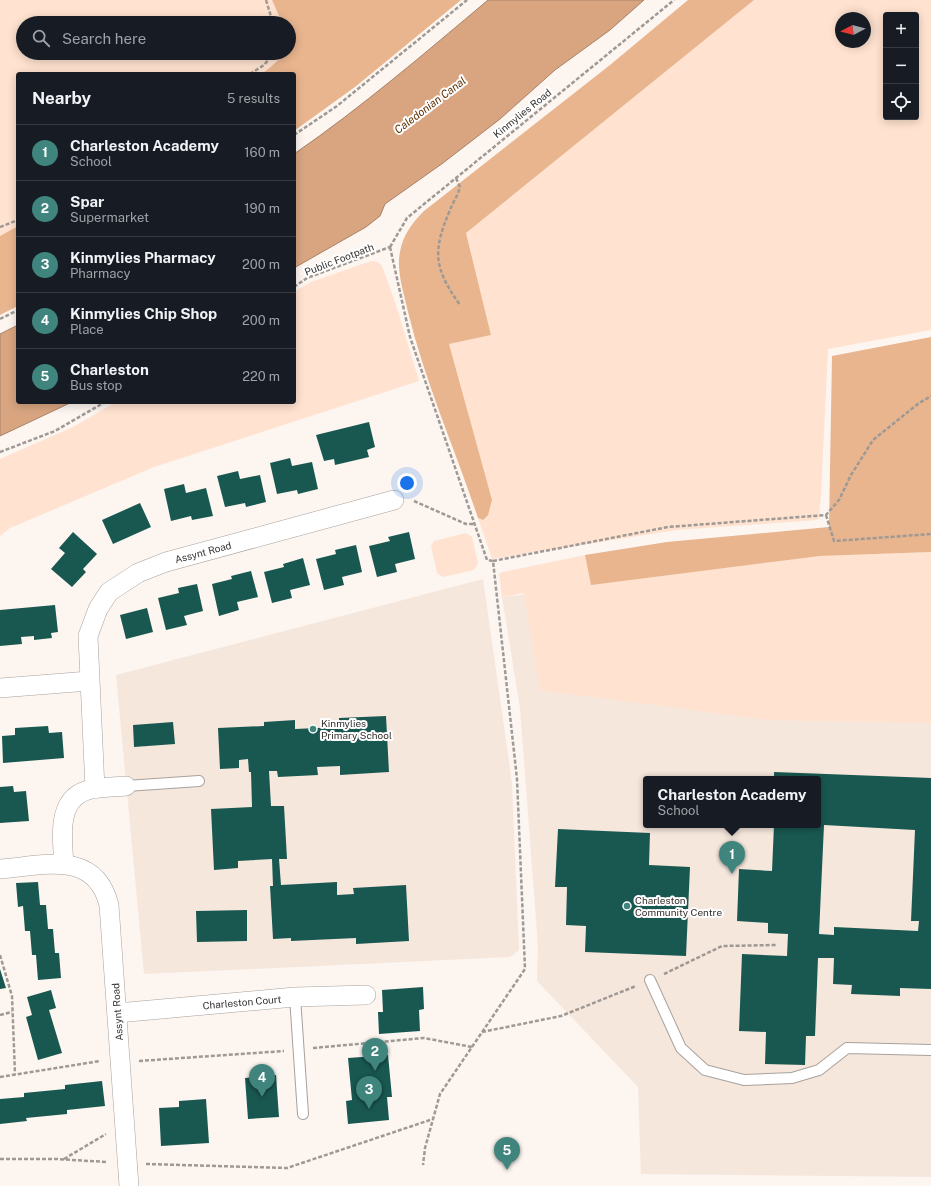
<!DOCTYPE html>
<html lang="en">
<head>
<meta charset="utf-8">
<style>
	body { margin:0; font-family:"Public Sans",sans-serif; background:#242831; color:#f1f3f6 }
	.controls { position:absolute; right:12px; top:12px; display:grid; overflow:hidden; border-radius:4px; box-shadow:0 2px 10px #0003 }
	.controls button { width:36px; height:36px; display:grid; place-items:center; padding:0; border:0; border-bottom:1px solid #363941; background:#171b24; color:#f1f3f6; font:20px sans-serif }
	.compass { position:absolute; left:835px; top:12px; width:36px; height:36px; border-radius:50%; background:#171b24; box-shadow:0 2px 10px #0003; rotate:263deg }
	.you { position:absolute; left:407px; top:483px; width:14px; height:14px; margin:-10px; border:3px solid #fff; border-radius:50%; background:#1a73e8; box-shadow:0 0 0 6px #1a73e833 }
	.badge { display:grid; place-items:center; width:26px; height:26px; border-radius:50%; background:#3f857d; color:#fff; font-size:13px; font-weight:700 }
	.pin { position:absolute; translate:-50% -33px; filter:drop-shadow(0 1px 2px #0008) }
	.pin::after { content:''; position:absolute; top:21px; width:14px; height:12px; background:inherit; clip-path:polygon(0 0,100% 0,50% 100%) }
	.popup { position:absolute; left:643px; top:776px; width:178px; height:52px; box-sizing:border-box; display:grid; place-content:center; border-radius:4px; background:#171b24; filter:drop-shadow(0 1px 3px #0005); font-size:13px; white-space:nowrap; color:#9ea1a6 }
	.popup b { font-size:15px; color:#f1f3f6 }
	.popup::after { content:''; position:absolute; left:50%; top:100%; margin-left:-8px; border:8px solid transparent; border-top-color:#171b24 }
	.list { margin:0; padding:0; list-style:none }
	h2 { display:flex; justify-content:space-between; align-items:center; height:52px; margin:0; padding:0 16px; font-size:17px }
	h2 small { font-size:13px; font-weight:400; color:#9ea1a6 }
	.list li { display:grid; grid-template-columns:26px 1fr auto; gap:12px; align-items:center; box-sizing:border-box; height:56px; padding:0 16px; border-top:1px solid #363941 }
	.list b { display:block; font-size:15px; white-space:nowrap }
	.list p { margin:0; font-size:13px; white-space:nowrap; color:#9ea1a6 }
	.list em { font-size:13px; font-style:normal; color:#9ea1a6 }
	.icon { flex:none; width:22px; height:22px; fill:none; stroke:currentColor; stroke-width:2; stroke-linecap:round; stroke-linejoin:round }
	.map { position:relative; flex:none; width:931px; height:1186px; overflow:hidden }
	.search { position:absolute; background:#171b24; box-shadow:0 2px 10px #0003; left:16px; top:16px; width:280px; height:44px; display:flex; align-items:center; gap:10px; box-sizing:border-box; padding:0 14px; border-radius:22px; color:#9ea1a6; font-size:15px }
	.panel { position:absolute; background:#171b24; box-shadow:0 2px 10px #0003; left:16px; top:72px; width:280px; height:332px; border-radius:4px }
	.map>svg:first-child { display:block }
</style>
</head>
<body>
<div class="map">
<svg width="931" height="1186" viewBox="0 0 931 1186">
	<rect width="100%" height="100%" fill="#fdf5f0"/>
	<path fill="#f6e7dd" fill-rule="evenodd" d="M931 552V1177L641 1174 638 1087 537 981 538 946 520 708 502 597ZM646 779H818V825H646Z
		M483 579 512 783 519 950 510 957 144 974 116 675Z"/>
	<path fill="#ffe2cf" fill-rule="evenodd" d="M0 0H272L282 23H23V53H283L281 58 262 74H18V226L0 236Z
		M754 0H931V330L828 349 821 494 819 518 817 520 676 530 492 559 478 518 483 520 449 344 491 335 466 233ZM886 15H916V117H886ZM841 18H865V42H841Z
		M371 261 378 262 382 266 395 302 419 381 154 467 10 528 0 536V459L73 427 116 402H294V292L311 282Z
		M466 533 472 537 478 563 474 570 443 577 437 573 431 546 434 541Z
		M931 552V723L768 720 540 690 524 593 502 597 499 574 503 572 585 555 591 584 820 556Z"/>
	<path fill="#e9b58f" d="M272 0H461L355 87 294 131V74H262L281 58 283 53H289V23H282Z
		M688 0H754L466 233 491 335 449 344 492 500 488 515 483 520 478 518C455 449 425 382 408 312 404 293 396 271 400 252 403 235 412 223 424 211L610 65Z
		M18 226V306L0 315V236Z
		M931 337V552L820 556 591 585 585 555 667 542 829 527 832 356Z"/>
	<path fill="#d8a580" stroke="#a78268" d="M488 0H644L610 30 555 70 500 119 443 163 385 204 380 216 366 227 294 268V154C362 107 425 53 488 0Z
		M18 325V402H72L0 436V334Z"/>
	<path fill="#195851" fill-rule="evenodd" d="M369 422 375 447 367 450 369 457 335 465 334 459 324 461 316 435Z
		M290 458 292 466 312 462 318 489 298 494 297 490 277 494 270 463Z
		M238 471 240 479 260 475 266 502 246 507 245 503 225 507 217 476Z
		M184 484 186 493 206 488 213 516 192 520 191 516 171 521 164 489Z
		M140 503 151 527 113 544 102 520Z
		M73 532 97 554 83 569 86 572 72 587 51 569 65 553 59 548Z
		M409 532 415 559 395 564 397 572 377 577 369 546 390 541 388 537Z
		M356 545 362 572 342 577 344 585 324 590 316 559 336 554 335 550Z
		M303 558 310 585 290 590 292 598 272 603 264 572 284 567 283 564Z
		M251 571 258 597 237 602 239 610 219 616 212 584 232 579 231 576Z
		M197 584 203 611 184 616 187 625 166 630 158 598 179 593 178 588Z
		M55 605 58 632 51 633 52 638 34 640V636L21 637 22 644 0 646V610Z
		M147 608 153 632 126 639 120 615Z
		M386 716 389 772 340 775V766L317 767 318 775 278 777 277 771H269L271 806H284L287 859H279L281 885 337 882V895L354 894 353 888 406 885 409 941 356 944V938L291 941V938L273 939 270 886H273L272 859 238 861V868L214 870 211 809 252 807 251 772H249L248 759 239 760V768L220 769 218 728 264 726V722L295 720V729L339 727V718Z
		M173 722 175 744 134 747 133 725Z
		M48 726 49 733 62 732 64 758 3 763 2 736 15 735V728Z
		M774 772 931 778V989L900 988V996L851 994 852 985 833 984 834 958H818L815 1036H806L805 1065 765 1064 766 1032 739 1031 742 954 787 956 788 934 768 933V923L737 921 739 869 772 871 774 825H818V779H774ZM824 825 915 830 911 921H919L918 931 834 927V935L819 934Z
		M13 786 14 792 26 791 29 821 0 823V787Z
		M558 829 650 833 649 865 690 867 686 956 585 952 586 926 566 925 567 887H555Z
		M38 882 40 905H46L48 929H53L55 953H59L61 978 38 980 36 955H32L30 931H25L23 906 18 907 16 883Z
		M247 910V941L197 942 196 911Z
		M0 969 6 988 0 989Z
		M423 987 424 1009 419 1010 420 1031 379 1034 378 1012H383L382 990Z
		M51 990 56 1008 49 1010 62 1053 38 1060 26 1017 32 1015 27 997Z
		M388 1055 392 1097H387L389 1120 348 1124 346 1101 352 1100 348 1058Z
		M276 1075 279 1117 248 1119 245 1078Z
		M102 1081 105 1106 67 1110V1114L26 1118 27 1121 0 1124V1099L24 1097V1093L65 1089V1085Z
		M206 1099 209 1143 161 1146 159 1108 179 1107V1101Z"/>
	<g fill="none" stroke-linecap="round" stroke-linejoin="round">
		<defs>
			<path id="service" d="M126 786 199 781
				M650 980 681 1048 705 1070 744 1080 792 1078 819 1070 847 1048 931 1050
				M295 997 303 1114"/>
			<path id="minor" d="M0 688 89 681
				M95 789 88 636 98 609 109 592 138 573 166 562 394 500
				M64 864C62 836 56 796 92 789 103 787 115 787 126 786
				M0 869C43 866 95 849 109 905L129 1186
				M117 1013 295 997 366 995"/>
		</defs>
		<use href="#service" stroke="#a8a19c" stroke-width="12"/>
		<use href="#minor" stroke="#a8a19c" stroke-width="20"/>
		<path stroke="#9e9995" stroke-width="2.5" stroke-dasharray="4 2" stroke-linecap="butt" d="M266 0 273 23
			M250 74 264 65 274 53
			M294 135 337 106 467 0
			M456 178 460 187C458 195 453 202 450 210 432 252 434 268 460 305
			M0 227 18 220
			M390 247 410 337 487 560 493 561 517 779 525 969 440 1094 425 1148 423 1165
			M390 247 407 218 674 0
			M294 287 307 278 390 247
			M0 319 18 310
			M0 452 55 431 105 402
			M414 501 466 524H475
			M826 515 834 541 931 534
			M493 561 668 527 826 515 839 500 851 475 873 440 919 403 931 396
			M0 955 12 996 15 1074
			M664 974 722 946 776 945
			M0 1015 12 1012
			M482 1032 561 1016 636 986
			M313 1048 424 1038 472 1047
			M139 1061 284 1051
			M0 1077 100 1061
			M0 1159H56L107 1162
			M64 1159 106 1134
			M146 1164 287 1168 433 1119"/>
		<use href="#service" stroke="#fff" stroke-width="10"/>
		<use href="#minor" stroke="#fff" stroke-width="19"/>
	</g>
	<g fill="#3f857d" stroke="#fff" stroke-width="1.5">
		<circle cx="313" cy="729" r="4"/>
		<circle cx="627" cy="906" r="4"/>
	</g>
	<g text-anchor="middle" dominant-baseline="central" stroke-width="4" stroke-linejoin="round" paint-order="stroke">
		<g font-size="10" fill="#353230" stroke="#fff">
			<text transform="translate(522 113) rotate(-39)">Kinmylies Road</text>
			<text transform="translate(339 259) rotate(-21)">Public Footpath</text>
			<text transform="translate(203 552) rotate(-15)">Assynt Road</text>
			<text transform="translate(242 1002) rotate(-5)">Charleston Court</text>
			<text transform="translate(117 1012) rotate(-94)">Assynt Road</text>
		</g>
		<g font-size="10" fill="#353230" stroke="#fff" text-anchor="start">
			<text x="321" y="723">Kinmylies<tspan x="321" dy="12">Primary School</tspan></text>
			<text x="635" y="900">Charleston<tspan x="635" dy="12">Community Centre</tspan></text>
		</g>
		<g font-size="11" font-style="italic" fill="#603102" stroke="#fff">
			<text transform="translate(430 105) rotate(-37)">Caledonian Canal</text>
		</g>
	</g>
</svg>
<div class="controls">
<button>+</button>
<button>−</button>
<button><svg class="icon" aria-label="locate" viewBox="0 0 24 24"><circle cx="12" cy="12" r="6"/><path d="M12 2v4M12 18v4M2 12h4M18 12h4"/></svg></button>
</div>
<svg class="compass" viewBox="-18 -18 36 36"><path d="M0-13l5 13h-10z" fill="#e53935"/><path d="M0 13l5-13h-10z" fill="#9ea1a6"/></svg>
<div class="you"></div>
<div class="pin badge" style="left:732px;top:874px">1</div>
<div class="popup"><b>Charleston Academy</b>School</div>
<div class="pin badge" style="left:375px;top:1071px">2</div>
<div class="pin badge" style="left:369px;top:1109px">3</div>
<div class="pin badge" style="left:262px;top:1097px">4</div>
<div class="pin badge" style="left:507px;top:1170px">5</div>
<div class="search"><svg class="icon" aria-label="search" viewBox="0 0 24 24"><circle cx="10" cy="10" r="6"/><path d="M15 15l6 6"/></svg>Search here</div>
<section class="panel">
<h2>Nearby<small>5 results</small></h2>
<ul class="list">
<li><span class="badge">1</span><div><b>Charleston Academy</b><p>School</p></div><em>160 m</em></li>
<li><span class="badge">2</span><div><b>Spar</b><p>Supermarket</p></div><em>190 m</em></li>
<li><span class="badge">3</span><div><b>Kinmylies Pharmacy</b><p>Pharmacy</p></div><em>200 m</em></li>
<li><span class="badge">4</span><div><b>Kinmylies Chip Shop</b><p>Place</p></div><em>200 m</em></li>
<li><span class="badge">5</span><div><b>Charleston</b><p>Bus stop</p></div><em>220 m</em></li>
</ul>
</section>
</div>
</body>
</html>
